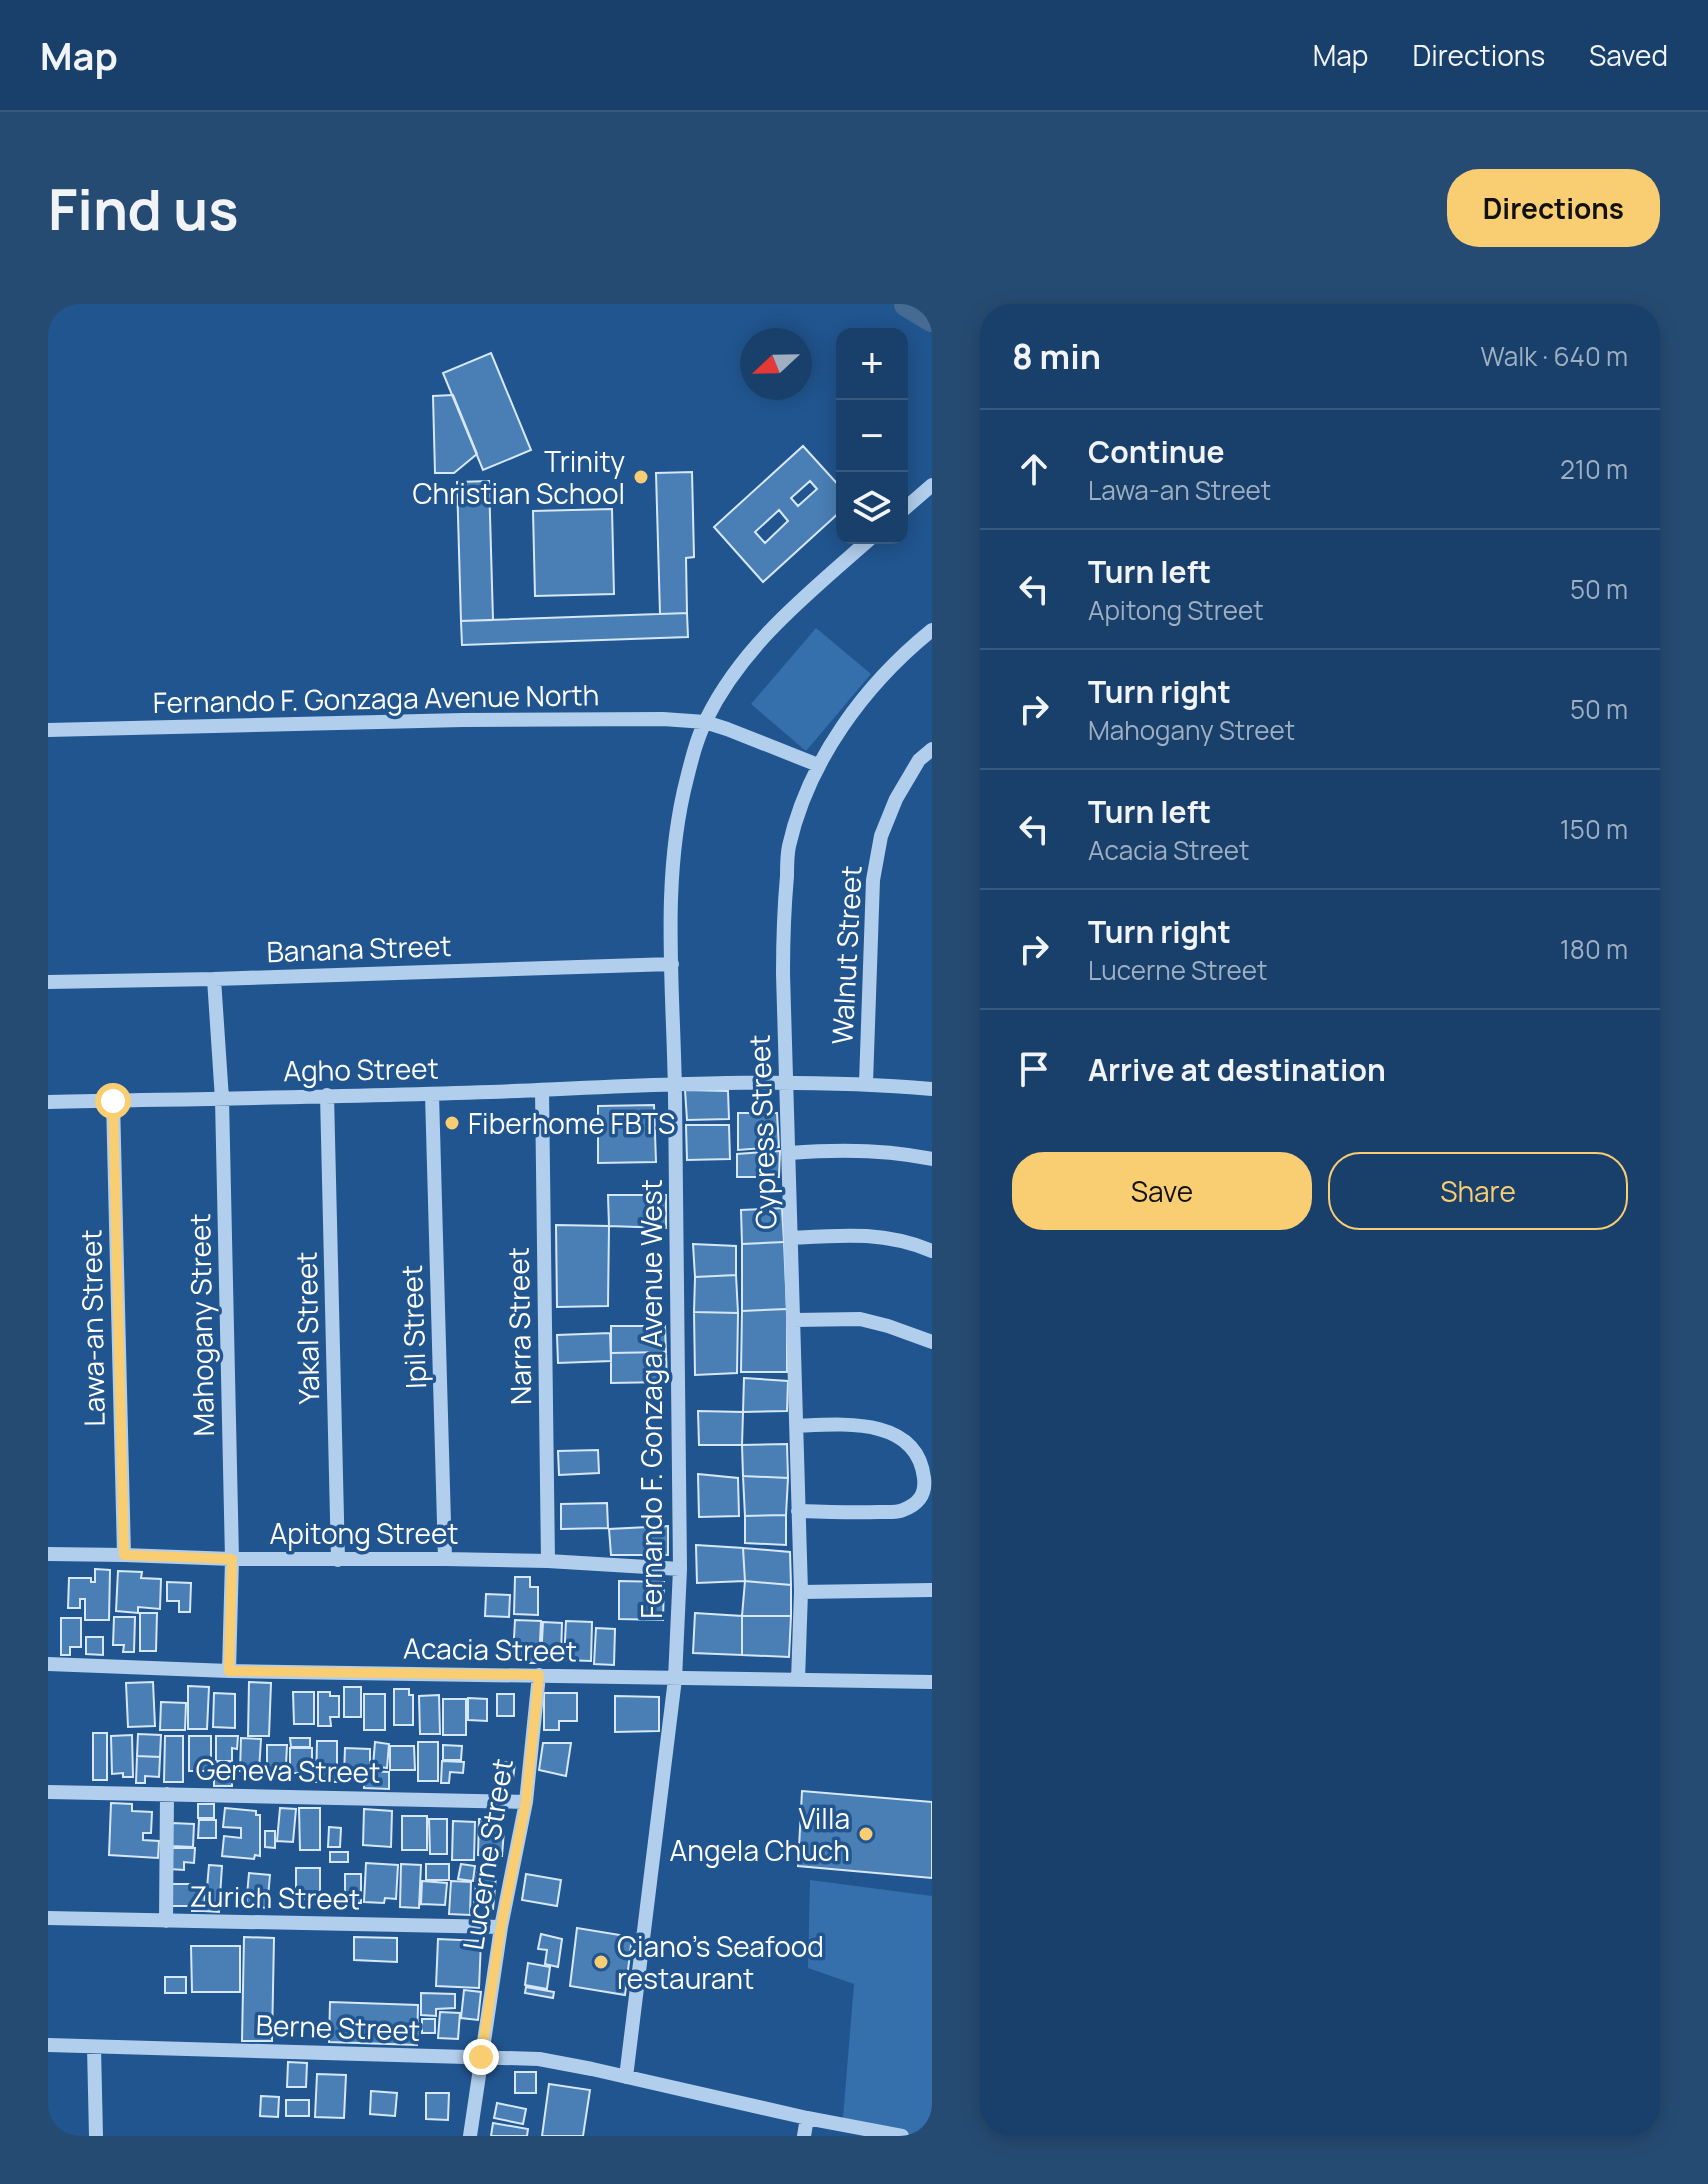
<!DOCTYPE html>
<html lang="en">
<head>
<meta charset="utf-8">
<style>
	body { margin:0; font-family:Manrope,sans-serif; background:#264b73; color:#f1f3f6 }
	.controls { position:absolute; right:24px; top:24px; display:grid; overflow:hidden; border-radius:16px; box-shadow:0 4px 20px #0003 }
	.controls button { width:72px; height:72px; display:grid; place-items:center; padding:0; border:0; border-bottom:2px solid #37597e; background:#19406b; color:#f1f3f6; font:40px sans-serif }
	.compass { position:absolute; left:692px; top:24px; width:72px; height:72px; border-radius:50%; background:#19406b; box-shadow:0 4px 20px #0003; rotate:248deg }
	.stop { position:absolute; width:24px; height:24px; margin:-18px; border:6px solid #f9cd72; border-radius:50%; background:#fff }
	.stop.end { background:#f9cd72; border-color:#fff; box-shadow:0 2px 8px #0008 }
	.list { margin:0; padding:0; list-style:none }
	h2 { display:flex; justify-content:space-between; align-items:center; height:104px; margin:0; padding:0 32px; font-size:34px }
	h2 small { font-size:26px; font-weight:400; color:#9fafc1 }
	.list li { display:grid; grid-template-columns:52px 1fr auto; gap:24px; align-items:center; box-sizing:border-box; height:120px; padding:0 32px; border-top:2px solid #37597e }
	.list b { display:block; font-size:30px; white-space:nowrap }
	.list p { margin:0; font-size:26px; white-space:nowrap; color:#9fafc1 }
	.list em { font-size:26px; font-style:normal; color:#9fafc1 }
	.actions { display:flex; gap:16px; padding:24px 32px }
	.actions a { flex:1; padding:18px 0; border:2px solid #f9cd72; border-radius:32px; text-align:center; font-size:28px; color:#f9cd72 }
	.actions .main { background:#f9cd72; color:#111 }
	.icon { flex:none; width:44px; height:44px; fill:none; stroke:currentColor; stroke-width:2; stroke-linecap:round; stroke-linejoin:round }
	.map { position:relative; flex:none; width:884px; height:1832px; overflow:hidden; border-radius:32px }
	header { display:flex; align-items:center; gap:48px; box-sizing:border-box; height:112px; padding:0 40px; background:#19406b; border-bottom:2px solid #37597e }
	header strong { font-size:38px }
	nav { display:flex; gap:44px; margin-inline-start:auto; font-size:28px }
	.intro { display:flex; align-items:center; justify-content:space-between; box-sizing:border-box; height:192px; padding:0 48px }
	h1 { margin:0; font-size:56px }
	.button { padding:20px 36px; border-radius:32px; background:#f9cd72; color:#111; font-size:28px; font-weight:700 }
	main { display:flex; gap:48px; padding:0 48px }
	aside { flex:1; background:#19406b; border-radius:32px; box-shadow:0 4px 20px #0003 }
	.map>svg:first-child { display:block }
</style>
</head>
<body>
<header>
<strong>Map</strong>
<nav><a>Map</a><a>Directions</a><a>Saved</a></nav>
</header>
<div class="intro"><h1>Find us</h1><a class="button">Directions</a></div>
<main>
<div class="map">
<svg width="884" height="1832" viewBox="0 0 884 1832">
	<rect width="100%" height="100%" fill="#21558f"/>
	<path fill="#3570ad" d="M768 324 823 370 758 447 703 400Z
		M762 1576 884 1592V1832H828L794 1826 806 1680 760 1664Z"/>
	<g fill="none" stroke-linecap="round" stroke-linejoin="round">
		<path stroke="#456b93" stroke-width="26" d="M859 0 884 15"/>
	</g>
	<path fill="#4a7fb6" stroke="#d6e7f9" stroke-width="2" fill-rule="evenodd" d="M443 49 483 146 435 166 395 69Z
		M405 91 429 150 406 169H387L385 92Z
		M755 142 794 185V206L715 278 666 223ZM762 177 769 185 750 202 743 194ZM731 206 740 217 717 239 707 228Z
		M644 168 646 253 638 254 639 309 612 310 608 169Z
		M441 177 445 316 413 317 409 178Z
		M564 205 566 290 487 292 485 207Z
		M639 309 640 333 414 341 413 317Z
		M637 786 680 787 681 815 639 816Z
		M606 801 608 858 550 859V802Z
		M690 809H729L731 843 690 846Z
		M638 821H681L682 855 639 856Z
		M732 847 731 873H689V850Z
		M560 891H618V924L561 922Z
		M734 904 736 938 694 940 693 906Z
		M508 921 561 922 560 1002 509 1003Z
		M736 938 739 1005 694 1007V940Z
		M645 940 688 942V971L647 973Z
		M688 971 690 1009 646 1008 647 973Z
		M739 1005V1068H693L694 1007Z
		M646 1008 690 1009 689 1069 647 1071Z
		M563 1022H617L618 1048 563 1049Z
		M562 1029 563 1057 510 1059 509 1031Z
		M618 1048 619 1078 563 1079V1049Z
		M696 1074 740 1077 739 1107 695 1108Z
		M650 1107 695 1108 694 1141H651Z
		M739 1140 740 1174 695 1172 694 1141Z
		M550 1146 551 1169 511 1171 510 1147Z
		M650 1170 690 1174 691 1212 651 1213Z
		M695 1172 740 1174 738 1211 697 1212Z
		M559 1199 560 1224 513 1225V1200Z
		M738 1211V1241L697 1239V1212Z
		M620 1222V1251H563L561 1225Z
		M648 1241 695 1244 697 1277 649 1279Z
		M695 1244 742 1248 743 1281 697 1277Z
		M47 1265 62 1266 61 1316H37V1295H32V1304H20L21 1274H43V1278H47Z
		M70 1267 94 1268 93 1274 113 1275 112 1305 90 1303V1309L68 1307Z
		M467 1273H482V1283H490V1311L466 1310Z
		M571 1277 616 1278 615 1316 571 1315Z
		M697 1277 743 1281V1312H694Z
		M119 1278 143 1279 142 1308H131V1297H119Z
		M438 1290 462 1291 461 1313 437 1312Z
		M92 1309H109L108 1347H92Z
		M647 1309 694 1312V1351L645 1349Z
		M694 1312H743L741 1353 694 1351Z
		M66 1313H87L86 1348H75L76 1341H65Z
		M13 1314H33V1343H22V1351H13Z
		M467 1316 493 1317 491 1359H479V1353L465 1352Z
		M518 1317 544 1318 543 1357 516 1356Z
		M495 1318 514 1319 513 1352H506V1357L493 1356Z
		M548 1324 567 1325 566 1361 546 1360Z
		M38 1333H55V1351L38 1350Z
		M105 1378 107 1422 80 1423 78 1379Z
		M201 1378 223 1379 221 1432H200Z
		M140 1382 161 1383 159 1425H140Z
		M296 1383H313V1413H296Z
		M346 1385H361V1391H365V1421H346Z
		M245 1388H266V1420H246Z
		M270 1388H282V1392H291V1413H282L283 1422H270Z
		M166 1389 187 1390V1424L165 1423Z
		M496 1389H529V1417H511V1426H496Z
		M316 1390H337V1426H316Z
		M449 1390H466V1412H449Z
		M391 1391 392 1430H372L371 1392Z
		M567 1392 611 1393V1427L567 1428Z
		M420 1394 439 1395V1417L420 1416Z
		M395 1395H418V1431H395Z
		M113 1398 138 1399 137 1426H112Z
		M45 1429H59V1476H45Z
		M90 1430 113 1431 112 1453 89 1452Z
		M84 1431 85 1473H75V1469L64 1470 63 1432Z
		M117 1432H135V1478H116Z
		M141 1432H163V1467H141Z
		M168 1432H190L189 1445 184 1444V1457H168Z
		M193 1434 213 1435 211 1467H192Z
		M242 1434H262V1443H243Z
		M269 1437H289V1478H268Z
		M327 1438 341 1440 339 1464 325 1462Z
		M370 1438H390V1477H370Z
		M495 1439H523L518 1472 491 1466Z
		M219 1441H239L238 1461H232V1471L219 1470Z
		M395 1441 414 1442 413 1456H395Z
		M342 1442H366L367 1466H342Z
		M242 1444H264V1469H242Z
		M297 1444 322 1445V1468L317 1467V1471H296Z
		M89 1452 112 1453 111 1473 97 1472V1479H88Z
		M394 1457 416 1458 415 1469 402 1468 401 1479H393Z
		M166 1458 189 1459V1473H184V1482H166Z
		M457 1458 467 1459 465 1475 454 1474Z
		M317 1467 341 1468V1485L316 1484Z
		M754 1487 884 1498V1574L750 1562Z
		M63 1499 84 1500V1507L104 1508 103 1529H95V1536L111 1537 110 1554 61 1551Z
		M150 1500H166V1514H150Z
		M177 1504 208 1507V1511H212V1552L207 1551 206 1555 174 1552 176 1532 193 1534V1524L175 1523Z
		M232 1504 248 1505 245 1538 229 1537Z
		M251 1504H272V1546H252Z
		M316 1505 344 1507 343 1543 315 1541Z
		M354 1512H379V1546H354Z
		M381 1515H399V1550H382Z
		M431 1515H448L456 1526 454 1552 430 1551Z
		M151 1516H168V1534H150Z
		M405 1517 427 1518 426 1556H404Z
		M124 1519 146 1520 145 1543 123 1542Z
		M281 1523 293 1524 292 1543H280Z
		M217 1527H227V1544L217 1543Z
		M123 1544H147L146 1559 136 1558V1566L122 1565Z
		M282 1548H300V1558H282Z
		M318 1559 350 1561 348 1595 337 1594 336 1599 316 1598Z
		M353 1560 373 1561 371 1604 352 1603Z
		M378 1560H401V1576H378Z
		M413 1560 427 1562 425 1577 410 1575Z
		M161 1561 174 1562 171 1608 157 1607Z
		M248 1564H272V1594L248 1595Z
		M201 1569 222 1571 219 1604 198 1602Z
		M429 1569 448 1572 445 1605 426 1603Z
		M297 1570H313V1599H297Z
		M478 1570 513 1576 509 1602 474 1596Z
		M374 1577 399 1579 397 1601 373 1600Z
		M403 1577 423 1578 422 1611 401 1610Z
		M122 1580H156L157 1607H144V1602H123Z
		M529 1624 584 1633 577 1691 522 1682Z
		M493 1630 514 1635 510 1663 497 1660 499 1646 490 1645Z
		M196 1633 226 1634 224 1737H194Z
		M306 1633 349 1634V1658L306 1656Z
		M390 1635 433 1637 431 1684 388 1682Z
		M143 1642H192V1688H144Z
		M480 1659 502 1663 499 1685 477 1681Z
		M117 1673H138V1689H117Z
		M478 1683 506 1688 505 1694 477 1689Z
		M416 1686 433 1688 430 1716 413 1714Z
		M373 1689 407 1690V1704L388 1705V1712L373 1711Z
		M282 1698 370 1701 369 1741 281 1738Z
		M392 1708 412 1709 410 1735 390 1734Z
		M374 1715H387V1729H374Z
		M240 1758 259 1759 258 1783H239Z
		M467 1768H488V1789H467Z
		M269 1770 298 1771 296 1814 267 1813Z
		M501 1780 542 1786 535 1832H494Z
		M323 1787 349 1789 347 1812 322 1810Z
		M378 1789H401L400 1816 378 1815Z
		M213 1792 231 1793 230 1813 212 1812Z
		M238 1796H261V1812H238Z
		M449 1799 478 1805 475 1820 446 1814Z
		M445 1819 480 1825 479 1832H443Z"/>
	<g fill="none" stroke-linecap="round" stroke-linejoin="round">
		<path stroke="#b1ceec" stroke-width="14" d="M854 207 884 181
			M0 426 415 416 615 415 657 418 679 425 770 461
			M166 675 174 795 184 1255 181 1367
			M0 678 166 675 624 660
			M818 779 825 576 833 532 848 495 871 456 884 445
			M494 786 500 1257
			M384 790 397 1255
			M279 791 290 1256
			M65 797 76 1251
			M0 798C147 795 295 793 442 788 589 782 737 772 884 785
			M742 849C790 845 837 845 884 855
			M743 934C794 931 836 927 884 947
			M746 1016 812 1015 840 1022 884 1038
			M748 1122C794 1120 869 1112 876 1174 878 1190 871 1200 855 1206 848 1209 838 1208 831 1208 803 1209 777 1208 750 1207
			M0 1250 76 1251 184 1255H397L500 1257 632 1265
			M753 1288 884 1286
			M0 1360 181 1367 884 1378
			M750 1376 753 1288 735 670C735 637 736 605 739 572 739 562 739 551 741 542 760 457 817 380 884 326
			M0 1488 478 1498
			M0 1614 453 1623
			M118 1617 119 1490
			M0 1741 491 1755 544 1765 759 1814 854 1832
			M46 1743 48 1832
			M578 1773 627 1375 632 1265C630 1108 629 950 627 793 626 687 612 578 639 474 644 454 649 434 658 416 694 341 762 288 823 234
			M422 1832 453 1623 478 1498 491 1371
			M756 1832 759 1814"/>
	</g>
	<g fill="none" stroke-linecap="round" stroke-linejoin="round">
		<path stroke="#f9cd72" stroke-width="10" d="M65 797 76 1251 184 1255 181 1367 491 1371 478 1498 453 1623 433 1753"/>
	</g>
	<g fill="#f9cd72" stroke="#21558f" stroke-width="3">
		<circle cx="593" cy="173" r="8"/>
		<circle cx="404" cy="819" r="8"/>
		<circle cx="818" cy="1530" r="8"/>
		<circle cx="553" cy="1658" r="8"/>
	</g>
	<g text-anchor="middle" dominant-baseline="central" stroke-width="7" stroke-linejoin="round" paint-order="stroke">
		<g font-size="28" fill="#fff" stroke="#21558f" text-anchor="end">
			<text x="577" y="157">Trinity<tspan x="577" dy="32">Christian School</tspan></text>
			<text x="420" y="819" text-anchor="start">Fiberhome FBTS</text>
			<text x="802" y="1514">Villa<tspan x="802" dy="32">Angela Chuch</tspan></text>
			<text x="569" y="1642" text-anchor="start">Ciano's Seafood<tspan x="569" dy="32">restaurant</tspan></text>
		</g>
		<g font-size="28" fill="#fff" stroke="#21558f">
			<text transform="translate(328 394) rotate(-1)">Fernando F. Gonzaga Avenue North</text>
			<text transform="translate(311 644) rotate(-2)">Banana Street</text>
			<text transform="translate(798 651) rotate(-87)">Walnut Street</text>
			<text transform="translate(313 765) rotate(-1)">Agho Street</text>
			<text transform="translate(714 828) rotate(-92)">Cypress Street</text>
			<text transform="translate(153 1021) rotate(-91)">Mahogany Street</text>
			<text transform="translate(471 1022) rotate(-91)">Narra Street</text>
			<text transform="translate(365 1023) rotate(-92)">Ipil Street</text>
			<text transform="translate(44 1024) rotate(-91)">Lawa-an Street</text>
			<text transform="translate(259 1024) rotate(-91)">Yakal Street</text>
			<text transform="translate(603 1095) rotate(-90)">Fernando F. Gonzaga Avenue West</text>
			<text x="316" y="1229">Apitong Street</text>
			<text transform="translate(442 1345) rotate(1)">Acacia Street</text>
			<text transform="translate(240 1466) rotate(1)">Geneva Street</text>
			<text transform="translate(439 1550) rotate(-81)">Lucerne Street</text>
			<text transform="translate(227 1593) rotate(1)">Zurich Street</text>
			<text transform="translate(290 1723) rotate(2)">Berne Street</text>
		</g>
	</g>
</svg>
<div class="controls">
<button>+</button>
<button>−</button>
<button><svg class="icon" aria-label="layers" viewBox="0 0 24 24"><path d="M12 4l9 5-9 5-9-5zM3 14l9 5 9-5"/></svg></button>
</div>
<svg class="compass" viewBox="-18 -18 36 36"><path d="M0-13l5 13h-10z" fill="#e53935"/><path d="M0 13l5-13h-10z" fill="#9fafc1"/></svg>
<div class="stop" style="left:65px;top:797px"></div>
<div class="stop end" style="left:433px;top:1753px"></div>
</div>
<aside>
<h2>8 min<small>Walk · 640 m</small></h2>
<ul class="list">
<li><svg class="icon" aria-label="ahead" viewBox="0 0 24 24"><path d="M12 20V5M6 11l6-6 6 6"/></svg><div><b>Continue</b><p>Lawa-an Street</p></div><em>210 m</em></li>
<li><svg class="icon" aria-label="left" viewBox="0 0 24 24"><path d="M17 20v-9H6M10 6l-5 5 5 5"/></svg><div><b>Turn left</b><p>Apitong Street</p></div><em>50 m</em></li>
<li><svg class="icon" aria-label="right" viewBox="0 0 24 24"><path d="M7 20v-9h11M14 6l5 5-5 5"/></svg><div><b>Turn right</b><p>Mahogany Street</p></div><em>50 m</em></li>
<li><svg class="icon" aria-label="left" viewBox="0 0 24 24"><path d="M17 20v-9H6M10 6l-5 5 5 5"/></svg><div><b>Turn left</b><p>Acacia Street</p></div><em>150 m</em></li>
<li><svg class="icon" aria-label="right" viewBox="0 0 24 24"><path d="M7 20v-9h11M14 6l5 5-5 5"/></svg><div><b>Turn right</b><p>Lucerne Street</p></div><em>180 m</em></li>
<li><svg class="icon" aria-label="arrive" viewBox="0 0 24 24"><path d="M6 21V4h12l-3 4 3 4H6"/></svg><div><b>Arrive at destination</b></div></li>
</ul>
<div class="actions"><a class="main">Save</a><a>Share</a></div>
</aside>
</main>
</body>
</html>
